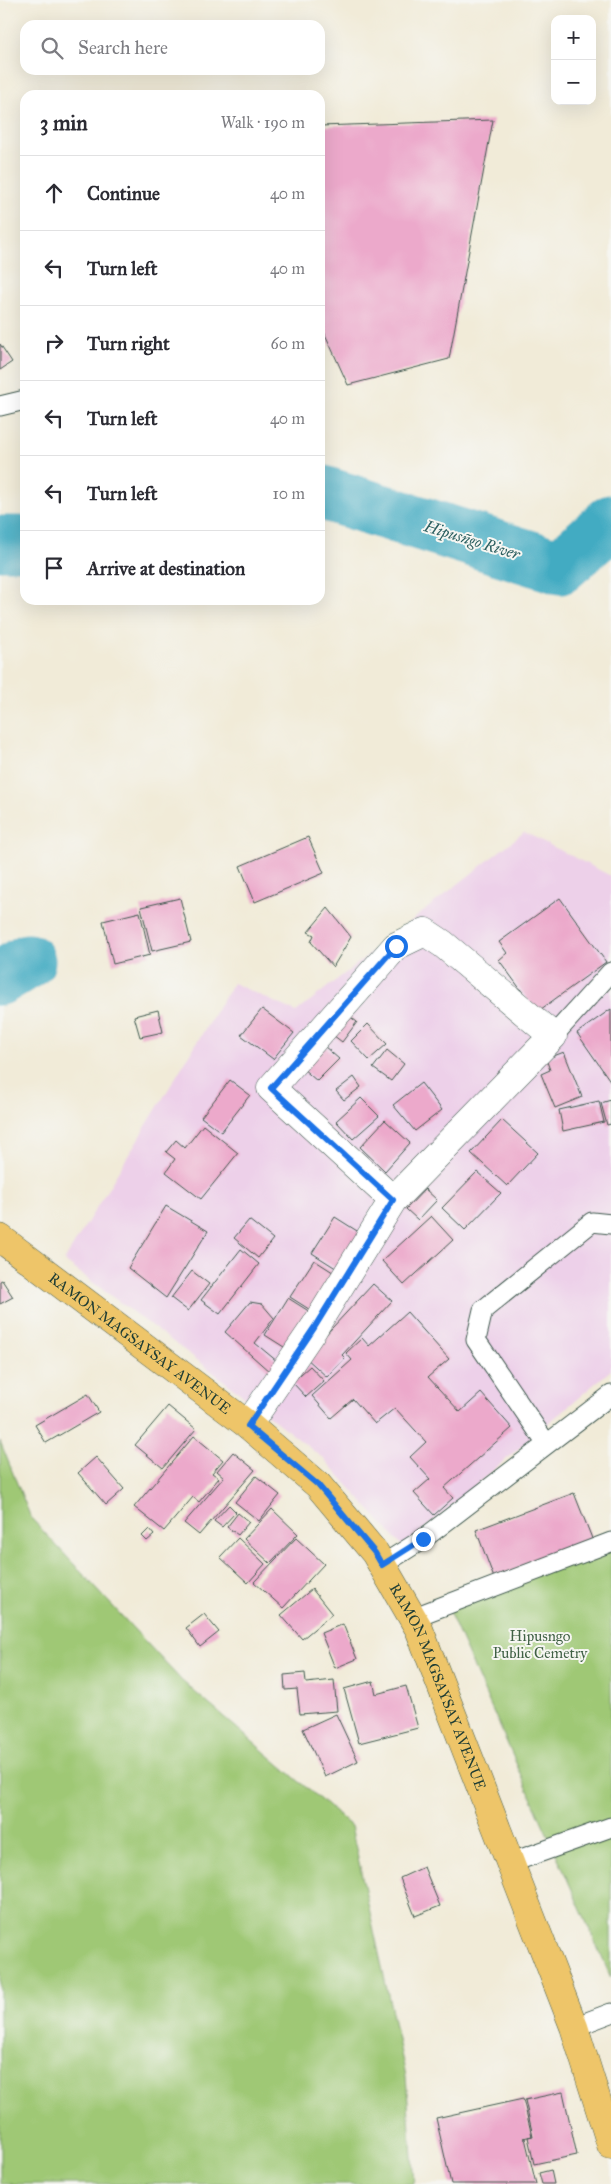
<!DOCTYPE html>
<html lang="en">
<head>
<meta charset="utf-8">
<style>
	body { margin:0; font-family:"IM FELL Great Primer",serif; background:#f7f7f7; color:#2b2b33 }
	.controls { position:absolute; right:15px; top:15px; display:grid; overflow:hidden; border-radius:10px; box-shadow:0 5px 20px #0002 }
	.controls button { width:45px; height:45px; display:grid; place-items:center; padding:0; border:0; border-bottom:1px solid #e1e1e2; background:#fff; color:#2b2b33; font:25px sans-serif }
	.stop { position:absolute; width:15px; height:15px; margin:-11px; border:4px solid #1a73e8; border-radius:50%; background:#fff }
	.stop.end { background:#1a73e8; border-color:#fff; box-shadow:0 1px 5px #0008 }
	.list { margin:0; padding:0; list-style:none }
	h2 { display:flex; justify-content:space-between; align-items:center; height:65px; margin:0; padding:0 20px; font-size:21px }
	h2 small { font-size:16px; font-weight:400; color:#7c7c81 }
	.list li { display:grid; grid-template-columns:32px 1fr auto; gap:15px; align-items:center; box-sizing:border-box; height:75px; padding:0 20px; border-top:1px solid #e1e1e2 }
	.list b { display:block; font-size:19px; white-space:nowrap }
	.list em { font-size:16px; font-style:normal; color:#7c7c81 }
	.icon { flex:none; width:28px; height:28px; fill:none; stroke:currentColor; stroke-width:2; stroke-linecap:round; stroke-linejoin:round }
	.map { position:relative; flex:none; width:611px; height:2184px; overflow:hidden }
	.search { position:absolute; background:#fff; box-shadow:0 5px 20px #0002; left:20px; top:20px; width:305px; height:55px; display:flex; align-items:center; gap:12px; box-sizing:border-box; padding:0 18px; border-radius:15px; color:#7c7c81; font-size:19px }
	.panel { position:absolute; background:#fff; box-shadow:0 5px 20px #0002; left:20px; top:90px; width:305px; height:515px; border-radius:15px }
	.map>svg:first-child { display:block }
</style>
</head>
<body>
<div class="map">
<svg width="611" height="2184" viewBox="0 0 611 2184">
	<rect width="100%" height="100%" fill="#f6f6f2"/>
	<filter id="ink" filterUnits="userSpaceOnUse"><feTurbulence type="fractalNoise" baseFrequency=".02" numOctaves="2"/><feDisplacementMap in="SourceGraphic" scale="10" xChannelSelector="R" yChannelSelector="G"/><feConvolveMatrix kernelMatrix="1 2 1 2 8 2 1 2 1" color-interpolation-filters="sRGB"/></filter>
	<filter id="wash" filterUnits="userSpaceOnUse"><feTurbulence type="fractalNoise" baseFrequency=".0096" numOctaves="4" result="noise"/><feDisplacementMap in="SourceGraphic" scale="20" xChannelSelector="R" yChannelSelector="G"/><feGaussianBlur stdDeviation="1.12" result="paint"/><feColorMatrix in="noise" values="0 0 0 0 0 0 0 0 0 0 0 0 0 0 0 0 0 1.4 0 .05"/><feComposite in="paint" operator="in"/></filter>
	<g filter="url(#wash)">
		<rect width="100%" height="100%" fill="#f1ebd8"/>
		<path fill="#edd0e9" d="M524 832 611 876V1370L403 1547 324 1459 196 1359 64 1261 233 983 296 1012Z"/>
		<path fill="#9fc874" stroke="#5f8254" d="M0 1441 31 1518 182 1681 351 1826 406 2076 414 2184H0Z
			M611 1540V1978L447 1607Z"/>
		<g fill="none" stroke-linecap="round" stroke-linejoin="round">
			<path stroke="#42abc2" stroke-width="55" d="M320 492 560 567 611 522
				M0 543H25
				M0 978 28 961"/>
		</g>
		<g id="blocks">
			<path fill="#eca9cb" d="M493 120 449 359 348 385 320 323V126Z
				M0 344 12 362 0 370Z
				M308 837 324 873 255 902 240 866Z
				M180 898 191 942 152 951 141 907Z
				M560 898 606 962 537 1012 499 960 507 953 499 942Z
				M328 908 351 937 333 967 311 942 314 935 308 932Z
				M140 912 150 955 113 964 103 921Z
				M262 1009 294 1033 273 1059 241 1035Z
				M611 1009V1082L577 1033Z
				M158 1010 163 1032 140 1037 134 1016Z
				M344 1012 357 1022 342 1042 329 1032Z
				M368 1024 387 1044 369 1060 351 1041Z
				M324 1046 339 1059 317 1081 302 1068Z
				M387 1050 404 1064 391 1081 373 1068Z
				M564 1052 582 1097 555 1108 541 1074 550 1070 546 1059Z
				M354 1077 361 1087 344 1100 336 1091Z
				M230 1080 250 1095 221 1132 201 1117Z
				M421 1083 442 1110 415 1131 393 1105Z
				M361 1098 379 1116 353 1139 336 1121Z
				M611 1100V1124L607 1125 601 1103Z
				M599 1101 604 1122 563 1131 559 1110Z
				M385 1120 410 1143 385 1171 360 1147Z
				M502 1120 538 1153 507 1186 471 1153Z
				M203 1125 238 1153 201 1199 166 1172 175 1159 166 1152 176 1140 185 1148Z
				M477 1172 501 1193 465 1230 442 1208Z
				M425 1189 437 1200 418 1220 406 1209Z
				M166 1206 208 1231 166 1298 128 1268Z
				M431 1216 453 1240 404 1285 382 1261Z
				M335 1217 365 1236 342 1272 312 1253Z
				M249 1220 273 1239 258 1258 234 1238Z
				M241 1249 259 1264 220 1314 201 1300Z
				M314 1260 339 1276 315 1313 290 1297Z
				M192 1271 209 1284 188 1311 171 1298Z
				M2 1280 13 1297 0 1304V1281Z
				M373 1284 392 1301 342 1355 345 1358 327 1377 305 1357Z
				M288 1298 318 1317 295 1354 265 1335Z
				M250 1302 262 1304 274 1318 255 1343 278 1362 270 1372 225 1332Z
				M407 1312 449 1359 428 1377 460 1412 481 1393 512 1428 444 1488 453 1498 434 1515 414 1493 430 1479 410 1457 426 1442 395 1408 375 1424 353 1399 331 1418 312 1396 352 1360 346 1353 362 1338 369 1346Z
				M310 1366 324 1381 306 1397 292 1382Z
				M88 1394 99 1412 46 1443 35 1425Z
				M168 1406 196 1429 163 1468 135 1445Z
				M194 1436 223 1460 212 1473 219 1478 199 1502 193 1497 164 1531 134 1507Z
				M233 1452 255 1470 199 1535 184 1523 224 1477 217 1471Z
				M96 1457 124 1489 106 1505 78 1473Z
				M256 1476 280 1495 259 1521 235 1502Z
				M574 1493 593 1541 494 1578 476 1530Z
				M229 1505 236 1512 222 1527 214 1521Z
				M272 1509 298 1534 270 1563 244 1539Z
				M238 1513 249 1522 238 1535 227 1527Z
				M149 1529 154 1535 147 1541 142 1536Z
				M238 1538 265 1564 248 1583 220 1557Z
				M296 1538 324 1564 283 1608 254 1582Z
				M312 1589 332 1614 302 1639 281 1615Z
				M204 1614 219 1632 200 1647 186 1628Z
				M343 1624 357 1659 335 1668 321 1633Z
				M305 1673 306 1683 334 1680 337 1711 300 1714 297 1689 285 1690 284 1675Z
				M373 1681 376 1694 406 1686 418 1728 359 1743 344 1689Z
				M336 1714 358 1761 325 1777 303 1729Z
				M424 1867 440 1906 415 1916 400 1878Z
				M563 2092 577 2155 534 2164 528 2137 533 2136 525 2100Z
				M523 2099 532 2136 523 2138H525L536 2184H451L436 2118Z
				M551 2170 554 2184H542L539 2173Z"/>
		</g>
	</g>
	<g filter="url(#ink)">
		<use href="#blocks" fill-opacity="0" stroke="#3e574d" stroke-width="1"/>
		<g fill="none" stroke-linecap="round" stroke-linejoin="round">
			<defs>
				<path id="service" d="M0 406 25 400
					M553 1036 611 972
					M546 1443 476 1340 483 1310 592 1222 611 1224
					M382 1565 423 1539 611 1395
					M412 1618 611 1542
					M510 1863 611 1827
					M574 2027 611 2013"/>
				<path id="minor" d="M248 1425 314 1328 393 1200 553 1036 443 944 425 932 396 946 271 1088 393 1200"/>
				<g id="primary">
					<path id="s1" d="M0 1238 248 1425 318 1485 375 1553 419 1629 574 2027 611 2145"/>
				</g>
			</defs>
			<use href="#service" stroke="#3e574d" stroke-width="21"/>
			<use href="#minor" stroke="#3e574d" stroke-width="29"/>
			<use href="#primary" stroke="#3e574d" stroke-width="29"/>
			<use href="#service" stroke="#fff" stroke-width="19"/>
			<use href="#minor" stroke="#fff" stroke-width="28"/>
			<use href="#primary" stroke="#eec569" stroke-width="28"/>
		</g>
	</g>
	<g fill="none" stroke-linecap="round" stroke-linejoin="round" filter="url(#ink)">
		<path stroke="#1a73e8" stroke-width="6" d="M396 946 271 1088 393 1200 314 1328 248 1426 318 1485 375 1553 382 1565 423 1539"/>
	</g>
	<g text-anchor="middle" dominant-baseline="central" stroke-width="4" stroke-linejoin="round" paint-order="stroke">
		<g font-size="15" fill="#1f3d34" stroke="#f6f6f2">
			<text stroke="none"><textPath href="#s1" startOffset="175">RAMON MAGSAYSAY AVENUE</textPath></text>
			<text stroke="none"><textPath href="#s1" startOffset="640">RAMON MAGSAYSAY AVENUE</textPath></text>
		</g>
		<g font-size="15" fill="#3f6044" stroke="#f6f6f2">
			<text x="540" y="1636">Hipusngo<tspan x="540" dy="17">Public Cemetry</tspan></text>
		</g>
		<g font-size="16" font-style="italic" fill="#2a5e5f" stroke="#f6f6f2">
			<text transform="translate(472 540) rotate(17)">Hipusñgo River</text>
		</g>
	</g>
</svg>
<div class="controls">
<button>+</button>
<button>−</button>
</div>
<div class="stop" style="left:396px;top:946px"></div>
<div class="stop end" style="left:423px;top:1539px"></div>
<div class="search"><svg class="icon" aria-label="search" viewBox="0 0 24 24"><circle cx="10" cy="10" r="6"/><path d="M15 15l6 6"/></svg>Search here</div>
<section class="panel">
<h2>3 min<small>Walk · 190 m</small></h2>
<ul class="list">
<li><svg class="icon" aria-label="ahead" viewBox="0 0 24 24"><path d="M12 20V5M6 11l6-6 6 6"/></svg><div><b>Continue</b></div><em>40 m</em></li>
<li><svg class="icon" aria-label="left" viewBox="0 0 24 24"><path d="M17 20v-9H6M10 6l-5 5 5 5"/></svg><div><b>Turn left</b></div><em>40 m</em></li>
<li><svg class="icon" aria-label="right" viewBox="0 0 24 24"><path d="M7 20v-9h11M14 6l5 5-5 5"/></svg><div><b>Turn right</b></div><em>60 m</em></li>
<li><svg class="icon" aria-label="left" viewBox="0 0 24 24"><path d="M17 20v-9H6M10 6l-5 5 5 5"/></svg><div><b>Turn left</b></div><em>40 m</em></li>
<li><svg class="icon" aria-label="left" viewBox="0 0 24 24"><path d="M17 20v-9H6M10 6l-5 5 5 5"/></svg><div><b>Turn left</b></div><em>10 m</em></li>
<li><svg class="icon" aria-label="arrive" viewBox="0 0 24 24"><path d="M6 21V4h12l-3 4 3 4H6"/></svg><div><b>Arrive at destination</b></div></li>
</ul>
</section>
</div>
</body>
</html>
